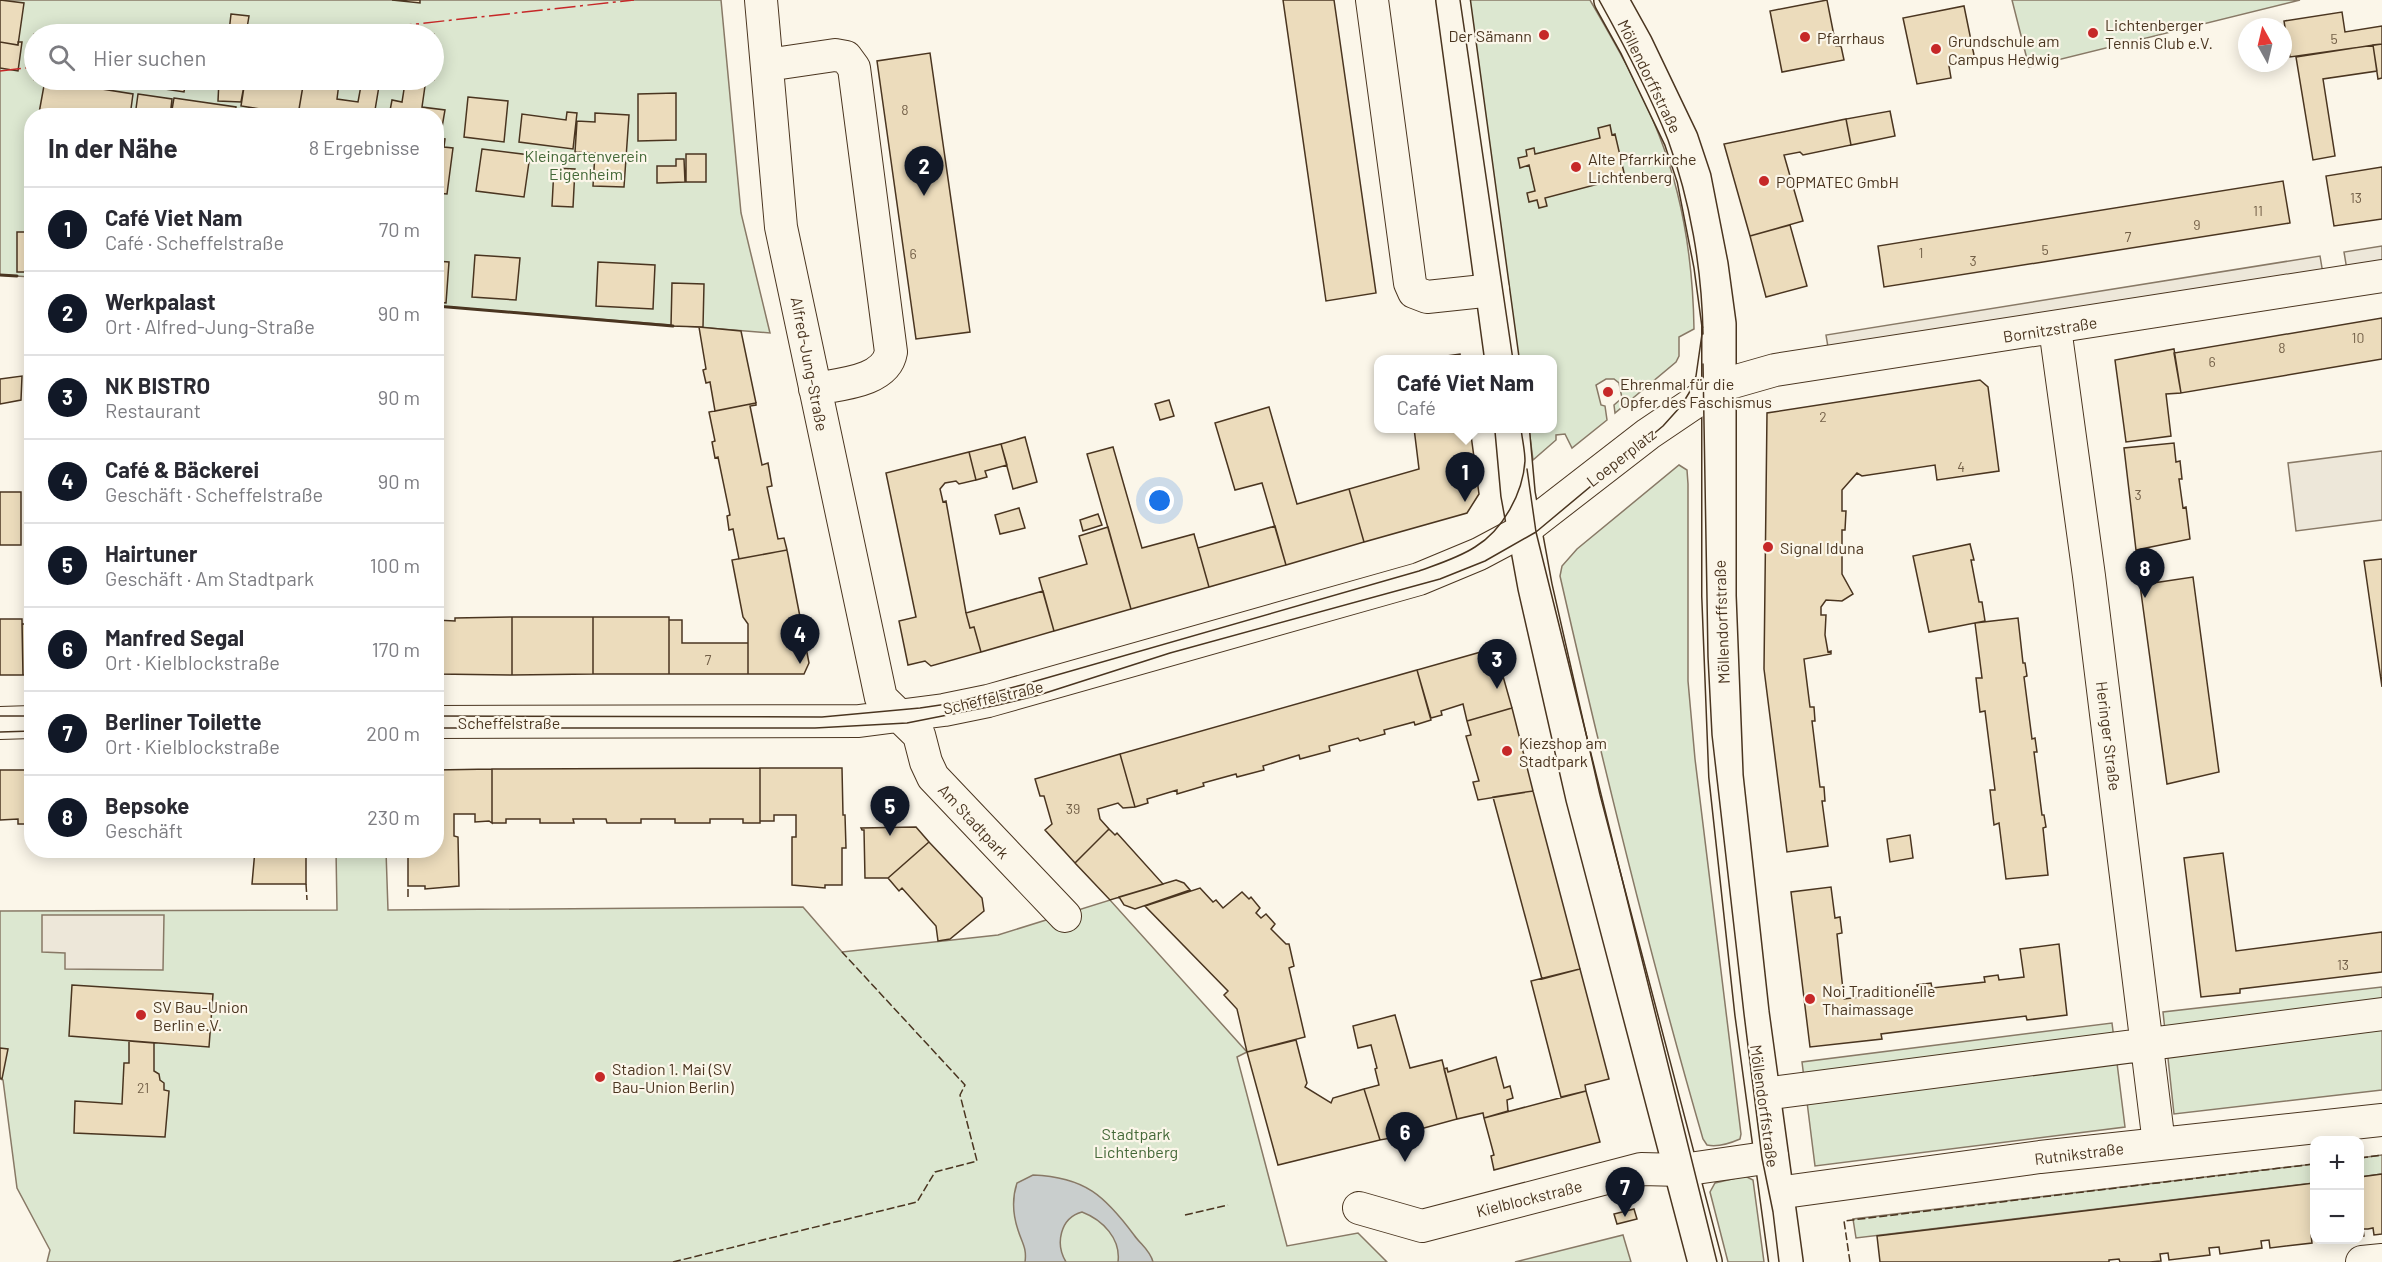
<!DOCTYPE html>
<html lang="de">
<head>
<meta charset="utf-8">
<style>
	body { margin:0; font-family:Barlow,sans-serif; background:#f7f7f7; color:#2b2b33 }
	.controls { position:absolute; right:18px; bottom:18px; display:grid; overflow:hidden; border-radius:12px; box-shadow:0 3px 15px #0003 }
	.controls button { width:54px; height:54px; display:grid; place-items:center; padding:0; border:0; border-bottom:2px solid #e1e1e2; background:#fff; color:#2b2b33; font:30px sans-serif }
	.compass { position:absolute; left:2238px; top:18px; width:54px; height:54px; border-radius:50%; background:#fff; box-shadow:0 3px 15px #0003; rotate:352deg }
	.you { position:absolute; left:1160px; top:501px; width:21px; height:21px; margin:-15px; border:4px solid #fff; border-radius:50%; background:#1a73e8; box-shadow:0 0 0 9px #1a73e833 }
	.badge { display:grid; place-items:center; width:39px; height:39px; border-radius:50%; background:#111827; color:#fff; font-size:20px; font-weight:700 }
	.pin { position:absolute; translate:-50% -50px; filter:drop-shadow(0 2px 3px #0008) }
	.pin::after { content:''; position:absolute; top:32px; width:21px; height:18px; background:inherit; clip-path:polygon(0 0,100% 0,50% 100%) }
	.popup { position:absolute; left:1374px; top:355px; width:183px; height:78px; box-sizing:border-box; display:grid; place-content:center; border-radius:12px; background:#fff; filter:drop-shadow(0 2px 4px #0005); font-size:20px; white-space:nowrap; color:#7c7c81 }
	.popup b { font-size:22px; color:#2b2b33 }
	.popup::after { content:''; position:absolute; left:50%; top:100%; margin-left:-12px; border:12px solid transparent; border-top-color:#fff }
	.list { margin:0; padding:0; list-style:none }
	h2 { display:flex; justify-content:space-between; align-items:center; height:78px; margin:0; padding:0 24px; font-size:26px }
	h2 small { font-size:20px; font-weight:400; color:#7c7c81 }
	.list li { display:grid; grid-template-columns:39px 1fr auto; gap:18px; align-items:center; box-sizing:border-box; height:84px; padding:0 24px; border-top:2px solid #e1e1e2 }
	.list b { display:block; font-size:22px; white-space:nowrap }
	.list p { margin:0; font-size:20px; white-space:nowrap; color:#7c7c81 }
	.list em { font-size:20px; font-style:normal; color:#7c7c81 }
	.icon { flex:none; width:33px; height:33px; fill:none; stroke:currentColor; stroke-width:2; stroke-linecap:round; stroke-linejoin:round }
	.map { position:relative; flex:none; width:2382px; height:1262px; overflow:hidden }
	.search { position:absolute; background:#fff; box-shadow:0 3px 15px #0003; left:24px; top:24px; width:420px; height:66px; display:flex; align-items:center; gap:15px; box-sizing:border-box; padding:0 21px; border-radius:33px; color:#7c7c81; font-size:22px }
	.panel { position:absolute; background:#fff; box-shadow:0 3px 15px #0003; left:24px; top:108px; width:420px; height:750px; border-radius:24px }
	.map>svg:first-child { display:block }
</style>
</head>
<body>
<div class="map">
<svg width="2382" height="1262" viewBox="0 0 2382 1262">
	<rect width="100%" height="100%" fill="#fbf6e9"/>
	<path fill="#dce7d0" stroke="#887966" stroke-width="1.5" fill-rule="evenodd" d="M0 0H721L741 213 770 333 437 306 436 116H32L31 277 0 275ZM34 34H434V80H34Z
		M1468 0H1590C1615 43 1641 88 1659 135 1683 196 1693 263 1694 329L1679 337V356L1676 362 1615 413 1614 405 1622 398 1619 383 1614 379H1606L1596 385 1601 405 1605 406 1607 420 1572 448 1565 434 1556 435V440L1533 460 1529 429 1552 428V360L1518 359Z
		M2012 0H2300L2029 67Z
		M1679 465 1687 470 1688 484V681L1695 759 1741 1134 1740 1139C1731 1143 1717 1147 1707 1145L1703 1139C1649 953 1603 765 1560 576L1562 566 1577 549Z
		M336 850 386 851 388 910 803 907 842 952 998 935 1110 900 1247 1052 1237 1057 1287 1246 1358 1233 1387 1262H47L50 1250 17 1188 3 1080 0 1079V911L337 910Z
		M2382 987V1090L2174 1114 2163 1012Z
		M2112 1023 2125 1127 1815 1166 1802 1062Z
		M2382 1155V1174L2360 1177V1158Z
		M2314 1164V1183L1856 1238 1853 1219Z
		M1745 1176 1753 1180 1764 1262H1728L1710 1192 1715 1183Z
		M1623 1235 1631 1262H1515Z"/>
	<path fill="#ede7d9" stroke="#887966" stroke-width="1.5" d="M2382 246V265L2347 270 2344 252Z
		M2320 256 2323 274 1829 353 1826 335Z
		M2382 451V520L2296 531 2288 463Z
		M42 915H164L163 970 65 969V953L42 952Z"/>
	<path fill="#c9cecd" stroke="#887966" stroke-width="1.5" d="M1033 1175C1085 1177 1105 1196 1134 1235 1141 1245 1150 1250 1153 1262H1118C1121 1239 1103 1220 1082 1212 1060 1218 1055 1244 1066 1262H1025C1027 1248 1022 1243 1018 1230 1013 1215 1012 1198 1017 1183Z"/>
	<path fill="#ecdcbc" stroke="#4a3520" stroke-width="1.5" d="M0 0 24 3 18 45 0 42Z
		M392 0H420V3Z
		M1283 0H1334L1376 293 1326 301Z
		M1827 0 1836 46H1841L1844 60 1782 72 1770 11Z
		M1964 6 1975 60 1949 66 1951 78 1917 84 1903 18Z
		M2342 12 2345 32 2382 26V44L2290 57 2284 21Z
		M231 14 249 16 246 34 229 32Z
		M156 29 194 34H155Z
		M0 42 18 45V42H22L18 71 0 68Z
		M2382 44V78L2378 79 2373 45Z
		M2373 45 2377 71 2323 79 2335 156 2313 160 2296 57Z
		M930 53 970 332 916 339 877 61Z
		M45 80 133 94 130 116H52L39 113Z
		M132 80H192H186L184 92 132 84Z
		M219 80H245L241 102 218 101Z
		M278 80H304L298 115 241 106 245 81 277 86Z
		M304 80 339 83 337 99 358 102 362 80H380L374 116 298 115Z
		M405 83 425 86 422 107 445 110 441 133 436 132V116H389L392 100 402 102Z
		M676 93V140L638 141V94Z
		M138 94 172 99 170 116H135Z
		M468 97 508 101 504 142 464 137Z
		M174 98 236 107 235 116H171Z
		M1890 111 1895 136 1851 145 1846 119Z
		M567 112 577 113 573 149 519 142 522 114 566 120Z
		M595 113 629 115 624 187 593 186 595 153 575 152 577 121 595 122Z
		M1846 119 1851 145 1803 155 1800 152 1784 155 1803 221 1750 236 1724 144Z
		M1610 125 1612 135 1615 134 1625 177 1545 198 1547 206 1539 208 1537 200 1529 202 1527 193 1535 191 1529 165 1520 168 1518 158 1527 156 1526 150 1534 148 1535 154 1600 138 1598 128Z
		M436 138 445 139 444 147 453 148 447 194 436 193Z
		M482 149 530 155 524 197 476 191Z
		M686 154H706V182H686Z
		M676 159H684L685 182 657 183V166H676Z
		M2382 167V219L2334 226 2326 176Z
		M554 168 575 169 573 207 552 206Z
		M2283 181 2290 223 1884 287 1878 246Z
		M1790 225 1807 286 1766 297 1750 236Z
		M17 232H32V272H17Z
		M475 255 520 258 516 300 472 297Z
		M436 261 449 262 446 303 436 302Z
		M598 262 655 265 653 309 596 306Z
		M672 283 704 284 703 327 671 326Z
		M2382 318V359L2181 393 2174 353Z
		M699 327 741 331 756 403 715 411 710 382 706 383 703 370 706 369Z
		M2174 349 2181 393 2166 394 2171 436 2126 442 2115 360Z
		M1460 354 1461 360H1418Z
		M22 376 21 400 0 404V379Z
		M1980 380 1988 387 1999 471 1937 480 1935 465 1862 476 1857 473 1842 490V511H1846L1845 530H1842V574L1853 594 1842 601 1826 600 1821 607V615H1826L1825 635 1828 652 1831 651V654L1804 659 1810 707H1814L1815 721H1812L1820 787H1824L1825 801H1822L1828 846 1787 852 1764 669 1767 413Z
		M1169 400 1174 416 1160 420 1155 404Z
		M756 403V405L750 406 762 465 768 463 772 486 767 487 778 539 784 538 787 550 739 559 733 529 729 530 727 516 730 515 718 457 715 458 712 442 715 441 709 412Z
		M1269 407 1297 504 1349 489 1364 542 1286 565 1262 483 1235 490 1215 423Z
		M1414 428H1470L1479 494 1467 513 1364 542 1349 489 1419 469Z
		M1025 437 1037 482 1013 489 1001 444Z
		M2174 443 2176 462 2180 461 2182 479H2179L2183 508 2186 507 2190 539 2136 550 2124 448Z
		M1001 444 1007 465 985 471 987 477 976 480 969 452Z
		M1113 447 1142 548 1194 534 1209 587 1131 609 1087 454Z
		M969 452 976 480 959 484 956 481 945 483 940 489 943 502 946 501 966 613 970 628 974 627 981 652 931 666 925 661 908 665 899 621 916 617 886 473Z
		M0 492H21V545H0Z
		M1019 508 1025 528 1000 534 995 515Z
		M1098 514 1102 525 1083 531 1080 520Z
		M1275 526 1286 565 1209 587 1198 548Z
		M1108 527 1131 609 1054 631 1039 578 1087 564 1079 536Z
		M1970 544 1974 560H1971L1979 602H1982L1985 621 1929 632 1913 556Z
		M787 550 809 663 804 674H748V624L743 617 732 560Z
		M2382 559V687L2364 561Z
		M2193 577 2219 772 2167 784 2140 585Z
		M1043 591 1054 631 981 652 974 627 970 628 966 613Z
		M512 617V675L436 674V620L455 621V618Z
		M512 617H593V674L512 675Z
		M593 617H669V674H593Z
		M2018 618 2023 663H2025L2027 676 2024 677 2032 739 2035 738 2037 752H2034L2042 815H2044L2046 827 2043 828 2048 875 2006 879 1999 823 1994 825 1990 790H1995L1985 711 1980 712 1976 678H1982L1975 623Z
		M0 619H22L23 675H0Z
		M669 620H682V643H748V674H669Z
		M22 624H32V675H23Z
		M1495 648 1512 708 1467 721 1463 704 1441 711 1442 715 1431 718 1417 670Z
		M1417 670 1431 720 1415 725 1414 722 1384 730 1385 734 1360 741 1358 738 1329 746 1330 751 1300 759 1299 755 1263 766 1264 770 1237 777 1236 774 1203 783 1204 786 1177 794V790L1147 799 1148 803 1135 807 1120 754Z
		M1512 708 1533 791 1478 800 1473 782 1479 781 1466 736 1471 735 1467 721Z
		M1120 754 1135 807 1123 808 1118 803 1098 809 1100 819 1109 829 1075 863 1045 830 1052 824 1044 796H1040L1035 779Z
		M760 768V823H743V819H710V823H675V819H641V823H607L606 819H573L574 823H540V819H506V823H492V769Z
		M760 768H842L843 815H845L846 848H842V885H825V888L792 885V837H796V815H774V821H760Z
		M492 769V823L489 821 475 822V814H454V836L458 837 459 886 425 889V886H408V850H436V770Z
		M0 770H32V824H18V819L0 820Z
		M1533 791 1580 969 1542 979 1493 797Z
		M916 827 929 842 888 878H865L864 830H862L861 828Z
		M1109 829 1115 835 1117 833 1163 884 1110 900 1075 863Z
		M1910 835 1913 858 1890 862 1887 839Z
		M929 842 982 898 984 911 950 939 938 941 936 926 902 888 899 891 888 878Z
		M255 850H306V884H252Z
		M2223 853 2236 951 2382 932V972L2240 989V993L2201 997 2184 858Z
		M1176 880 1184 883 1190 890 1135 909 1124 905 1119 897Z
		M1831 887 1835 918 1840 917 1842 933 1837 934 1844 999 1918 990 1917 985 1931 983 1932 988 1985 982 1984 977 1998 975 1999 980 2024 977 2020 949 2059 944 2067 1015 2027 1020 2026 1016 1881 1034 1882 1039 1810 1047 1791 892Z
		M1200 888 1213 902 1216 900 1223 908 1242 892 1249 899 1251 897 1260 908 1256 913 1261 918 1266 914 1275 924 1271 929 1286 944H1289L1294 966 1289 968 1305 1037 1247 1052 1237 1009 1224 995 1228 991 1145 906Z
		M1580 969 1609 1079 1585 1085 1586 1091 1561 1097 1531 981Z
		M72 985 213 994 209 1047 69 1036Z
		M1395 1015 1410 1068 1442 1060 1457 1119 1413 1131 1414 1134 1380 1140 1364 1089 1379 1085 1375 1069 1377 1068 1371 1045 1358 1048 1353 1026Z
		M1296 1040 1307 1083 1305 1087 1331 1103 1333 1098 1364 1089 1380 1140 1278 1165 1247 1052Z
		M129 1041 154 1043V1071L159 1074 160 1080 164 1083V1090L169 1091 165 1137 74 1133 75 1101 122 1104 124 1063H129Z
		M0 1048 8 1049 2 1079 0 1078Z
		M1496 1057 1504 1088 1510 1086 1513 1098 1507 1100 1508 1111 1484 1118 1483 1113 1457 1119 1444 1069 1447 1068 1448 1072Z
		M1586 1091 1600 1142 1494 1170 1491 1156 1494 1155 1484 1118Z
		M2382 1174V1234L2374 1235 2373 1228 2368 1229H2363L2364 1236 2360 1237V1177Z
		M2314 1183V1235H2311L2312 1243 2270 1248 2269 1240 2261 1241 2262 1248 2220 1254 2219 1247 2209 1248 2210 1255 2169 1260 2168 1253 2160 1254 2161 1261 2150 1262H2120L2119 1259 2109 1260V1262H1880L1877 1236Z
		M1634 1209 1637 1219 1617 1224 1614 1214Z"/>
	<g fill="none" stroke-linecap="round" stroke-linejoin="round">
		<defs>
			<path id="minor" d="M761 0 781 227 881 698 919 735 926 762 933 777 1065 916
				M1372 0 1410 283 1414 292 1427 297 1493 290
				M767 65 835 55 846 57 854 68 891 352C886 382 839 384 815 389
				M2055 328 2089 576 2159 1144
				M436 722 859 721 944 710 988 701 1419 579 1479 554 1524 530 1648 434 1719 386 1775 370 2382 276
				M0 723 32 722
				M1763 1094 2382 1014
				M1777 1193 2040 1157 2382 1120
				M1359 1208 1422 1226 1641 1169 1682 1170 1772 1157
				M2362 1262 2382 1260"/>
			<path id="major" d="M1453 0 1502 360
				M1611 0 1636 45 1681 139 1694 178 1711 265 1719 324V596L1726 776 1752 1013 1786 1262
				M1512 428 1518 494 1535 587 1583 798 1705 1262"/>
		</defs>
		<use href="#minor" stroke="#4a3520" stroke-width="34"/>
		<use href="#major" stroke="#4a3520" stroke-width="36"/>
		<use href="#minor" stroke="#fbf6e9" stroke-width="32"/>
		<use href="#major" stroke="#fbf6e9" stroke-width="33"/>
		<path stroke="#4a3520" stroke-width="1.5" d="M1460 0 1513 360
			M1599 0C1624 45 1649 92 1668 140 1690 200 1702 269 1703 334
			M1703 364 1708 657 1712 735 1744 1014 1762 1158 1773 1212 1779 1262
			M1527 469 1536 532 1717 1262
			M0 716H32
			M436 716 822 717 920 708 954 703 1022 685 1419 571C1438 564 1458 558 1475 547 1503 530 1523 493 1525 461 1525 450 1522 439 1521 428
			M436 728H815L907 723 998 705 1039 695 1170 653 1440 579 1485 561 1536 532 1663 426 1681 406 1689 393 1696 376 1703 327
			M0 732 32 731"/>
		<path stroke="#4a3520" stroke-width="1.5" stroke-dasharray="8 3" stroke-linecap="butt" d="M306 884 307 900
			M408 897V886
			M2360 1158 2382 1155
			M1185 1215 1228 1205
			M673 1262 917 1202 935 1172 977 1161 960 1095 965 1085 842 952
			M1850 1262 1844 1221 2314 1164"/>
		<path stroke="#4a3520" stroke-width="3" d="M0 275 17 276
			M436 306 673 326"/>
		<path stroke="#c62828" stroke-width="1.5" stroke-dasharray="21 4.5 3 4.5" stroke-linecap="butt" d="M325 34 634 0
			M0 71 34 67"/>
	</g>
	<g fill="#c62828" stroke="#fbf6e9" stroke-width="2">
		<circle cx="2093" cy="33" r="6"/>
		<circle cx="1544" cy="35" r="6"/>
		<circle cx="1805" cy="37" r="6"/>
		<circle cx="1936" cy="49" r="6"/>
		<circle cx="1576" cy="167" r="6"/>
		<circle cx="1764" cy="181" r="6"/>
		<circle cx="1608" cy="392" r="6"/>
		<circle cx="1768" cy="547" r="6"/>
		<circle cx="1507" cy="751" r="6"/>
		<circle cx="1810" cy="999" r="6"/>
		<circle cx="141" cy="1015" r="6"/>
		<circle cx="600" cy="1077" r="6"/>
	</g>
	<g text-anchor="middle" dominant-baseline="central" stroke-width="4.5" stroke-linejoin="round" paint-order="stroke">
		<g font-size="14" fill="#725f47">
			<text x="2334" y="38">5</text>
			<text x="905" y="109">8</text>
			<text x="2356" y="197">13</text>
			<text x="2258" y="210">11</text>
			<text x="2197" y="224">9</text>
			<text x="2128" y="236">7</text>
			<text x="2045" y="249">5</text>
			<text x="1921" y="252">1</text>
			<text x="913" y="253">6</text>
			<text x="1973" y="260">3</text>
			<text x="2358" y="337">10</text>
			<text x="2282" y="347">8</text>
			<text x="2212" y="361">6</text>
			<text x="1823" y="416">2</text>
			<text x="1961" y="466">4</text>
			<text x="2138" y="494">3</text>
			<text x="708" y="659">7</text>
			<text x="1073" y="808">39</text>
			<text x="2343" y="964">13</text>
			<text x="143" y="1087">21</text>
		</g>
		<g font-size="16" fill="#4a3520" stroke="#fbf6e9" text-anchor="start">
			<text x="2105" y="24">Lichtenberger<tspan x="2105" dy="18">Tennis Club e.V.</tspan></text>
			<text x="1532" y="35" text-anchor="end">Der Sämann</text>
			<text x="1817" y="37">Pfarrhaus</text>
			<text x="1948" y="40">Grundschule am<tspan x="1948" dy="18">Campus Hedwig</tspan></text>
			<text x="1588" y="158">Alte Pfarrkirche<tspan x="1588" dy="18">Lichtenberg</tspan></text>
			<text x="1776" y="181">POPMATEC GmbH</text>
			<text x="1620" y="383">Ehrenmal für die<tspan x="1620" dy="18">Opfer des Faschismus</tspan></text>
			<text x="1780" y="547">Signal Iduna</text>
			<text x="1519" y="742">Kiezshop am<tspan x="1519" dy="18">Stadtpark</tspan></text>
			<text x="1822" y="990">Noi Traditionelle<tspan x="1822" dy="18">Thaimassage</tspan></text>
			<text x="153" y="1006">SV Bau-Union<tspan x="153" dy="18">Berlin e.V.</tspan></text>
			<text x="612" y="1068">Stadion 1. Mai (SV<tspan x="612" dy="18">Bau-Union Berlin)</tspan></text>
		</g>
		<g font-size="16" fill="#4a3520" stroke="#fbf6e9">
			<text transform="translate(1650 76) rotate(64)">Möllendorffstraße</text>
			<text transform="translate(2050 329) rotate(-9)">Bornitzstraße</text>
			<text transform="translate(810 364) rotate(79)">Alfred-Jung-Straße</text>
			<text transform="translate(1621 457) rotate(-38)">Loeperplatz</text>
			<text transform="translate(1721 622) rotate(-92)">Möllendorffstraße</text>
			<text transform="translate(993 697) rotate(-13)">Scheffelstraße</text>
			<text x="509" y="722">Scheffelstraße</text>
			<text transform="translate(2109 736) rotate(83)">Heringer Straße</text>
			<text transform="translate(974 821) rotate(47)">Am Stadtpark</text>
			<text transform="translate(1765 1106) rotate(82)">Möllendorffstraße</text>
			<text transform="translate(2079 1153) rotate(-7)">Rutnikstraße</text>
			<text transform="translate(1529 1198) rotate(-14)">Kielblockstraße</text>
		</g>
		<g font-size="16" fill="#436837" stroke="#fbf6e9">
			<text x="586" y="155">Kleingartenverein<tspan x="586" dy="18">Eigenheim</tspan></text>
			<text x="1136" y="1133">Stadtpark<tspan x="1136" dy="18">Lichtenberg</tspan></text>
		</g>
	</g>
</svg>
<div class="controls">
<button>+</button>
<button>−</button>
</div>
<svg class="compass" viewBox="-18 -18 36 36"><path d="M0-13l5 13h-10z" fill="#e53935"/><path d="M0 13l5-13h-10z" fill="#7c7c81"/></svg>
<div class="you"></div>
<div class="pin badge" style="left:1465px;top:502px">1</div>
<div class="popup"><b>Café Viet Nam</b>Café</div>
<div class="pin badge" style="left:924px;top:196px">2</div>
<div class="pin badge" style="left:1497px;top:689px">3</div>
<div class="pin badge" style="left:800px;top:664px">4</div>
<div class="pin badge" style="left:890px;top:836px">5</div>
<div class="pin badge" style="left:1405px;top:1162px">6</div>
<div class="pin badge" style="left:1625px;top:1217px">7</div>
<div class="pin badge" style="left:2145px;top:598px">8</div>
<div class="search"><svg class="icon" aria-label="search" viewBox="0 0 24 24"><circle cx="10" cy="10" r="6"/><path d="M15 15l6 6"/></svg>Hier suchen</div>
<section class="panel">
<h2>In der Nähe<small>8 Ergebnisse</small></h2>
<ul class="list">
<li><span class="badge">1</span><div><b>Café Viet Nam</b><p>Café · Scheffelstraße</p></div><em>70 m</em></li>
<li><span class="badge">2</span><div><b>Werkpalast</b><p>Ort · Alfred-Jung-Straße</p></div><em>90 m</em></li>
<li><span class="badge">3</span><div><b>NK BISTRO</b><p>Restaurant</p></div><em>90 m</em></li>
<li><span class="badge">4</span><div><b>Café &amp; Bäckerei</b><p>Geschäft · Scheffelstraße</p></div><em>90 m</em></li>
<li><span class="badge">5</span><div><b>Hairtuner</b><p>Geschäft · Am Stadtpark</p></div><em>100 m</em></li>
<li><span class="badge">6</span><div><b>Manfred Segal</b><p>Ort · Kielblockstraße</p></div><em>170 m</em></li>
<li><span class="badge">7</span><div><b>Berliner Toilette</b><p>Ort · Kielblockstraße</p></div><em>200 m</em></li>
<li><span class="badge">8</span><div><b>Bepsoke</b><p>Geschäft</p></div><em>230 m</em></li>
</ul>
</section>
</div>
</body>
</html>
